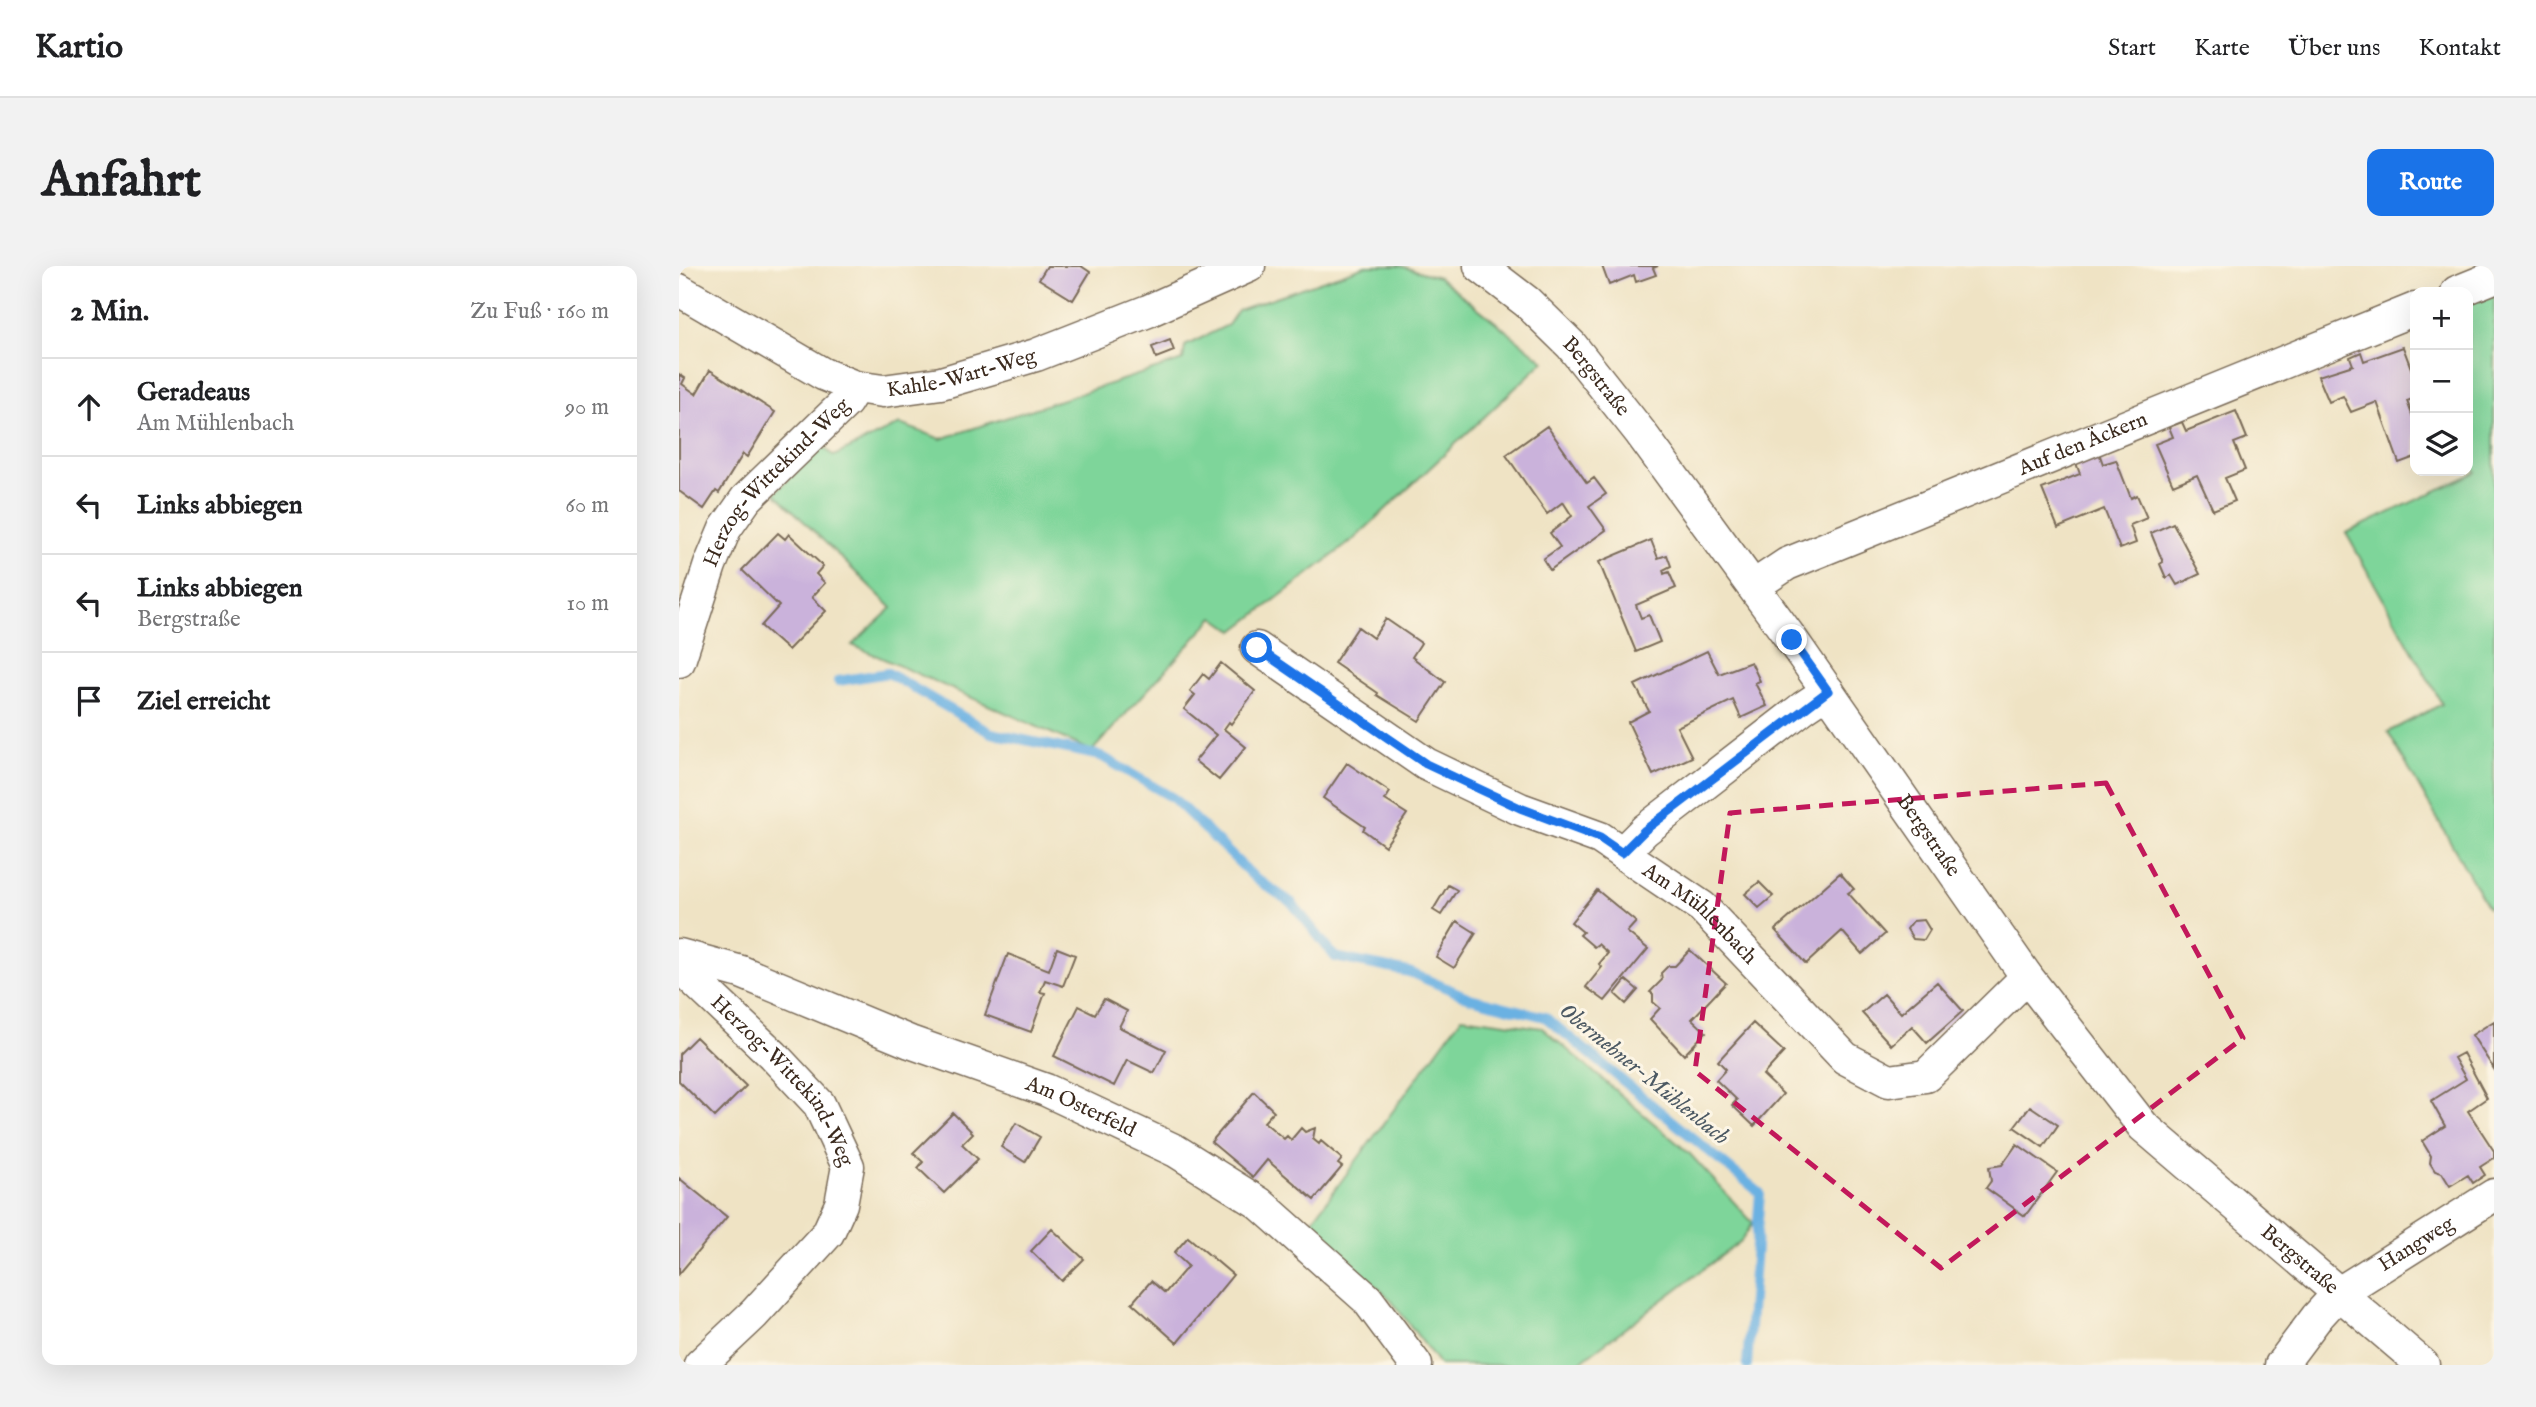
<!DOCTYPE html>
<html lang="de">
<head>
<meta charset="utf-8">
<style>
	body { margin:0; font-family:"IM FELL English",serif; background:#f2f2f2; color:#202124 }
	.controls { position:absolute; right:21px; top:21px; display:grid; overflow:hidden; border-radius:14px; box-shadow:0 7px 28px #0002 }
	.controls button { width:63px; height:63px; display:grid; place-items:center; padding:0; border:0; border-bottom:2px solid #e0e0e0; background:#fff; color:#202124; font:35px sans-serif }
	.stop { position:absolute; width:21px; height:21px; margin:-16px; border:5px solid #1a73e8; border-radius:50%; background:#fff }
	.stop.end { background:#1a73e8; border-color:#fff; box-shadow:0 2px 7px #0008 }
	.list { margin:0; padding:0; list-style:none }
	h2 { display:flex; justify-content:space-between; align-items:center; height:91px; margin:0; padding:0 28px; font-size:30px }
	h2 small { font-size:23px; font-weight:400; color:#757577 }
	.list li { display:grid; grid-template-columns:46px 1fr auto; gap:21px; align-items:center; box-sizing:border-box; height:98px; padding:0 28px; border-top:2px solid #e0e0e0 }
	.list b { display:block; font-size:26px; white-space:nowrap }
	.list p { margin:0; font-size:23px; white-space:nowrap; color:#757577 }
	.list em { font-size:23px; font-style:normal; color:#757577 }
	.icon { flex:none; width:38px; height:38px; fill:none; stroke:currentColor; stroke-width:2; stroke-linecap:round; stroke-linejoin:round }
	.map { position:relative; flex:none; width:1815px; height:1099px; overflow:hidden; border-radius:14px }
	header { display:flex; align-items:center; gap:42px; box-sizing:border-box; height:98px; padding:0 35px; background:#fff; border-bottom:2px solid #e0e0e0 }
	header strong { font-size:33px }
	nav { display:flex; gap:38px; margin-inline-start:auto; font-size:24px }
	.intro { display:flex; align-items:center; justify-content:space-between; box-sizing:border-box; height:168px; padding:0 42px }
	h1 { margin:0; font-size:49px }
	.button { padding:18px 32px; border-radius:14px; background:#1a73e8; color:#fff; font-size:24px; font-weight:700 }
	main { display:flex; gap:42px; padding:0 42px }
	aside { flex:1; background:#fff; border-radius:14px; box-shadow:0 7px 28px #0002 }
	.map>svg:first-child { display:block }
</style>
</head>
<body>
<header>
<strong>Kartio</strong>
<nav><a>Start</a><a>Karte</a><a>Über uns</a><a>Kontakt</a></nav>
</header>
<div class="intro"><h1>Anfahrt</h1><a class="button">Route</a></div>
<main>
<aside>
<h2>2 Min.<small>Zu Fuß · 160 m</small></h2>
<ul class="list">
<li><svg class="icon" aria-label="ahead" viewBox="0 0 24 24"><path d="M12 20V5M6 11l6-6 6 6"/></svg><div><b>Geradeaus</b><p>Am Mühlenbach</p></div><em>90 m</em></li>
<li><svg class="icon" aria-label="left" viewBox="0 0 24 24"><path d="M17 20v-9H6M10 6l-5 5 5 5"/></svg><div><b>Links abbiegen</b></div><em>60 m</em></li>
<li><svg class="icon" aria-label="left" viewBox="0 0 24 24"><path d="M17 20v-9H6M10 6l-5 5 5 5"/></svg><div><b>Links abbiegen</b><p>Bergstraße</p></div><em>10 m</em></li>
<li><svg class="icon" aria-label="arrive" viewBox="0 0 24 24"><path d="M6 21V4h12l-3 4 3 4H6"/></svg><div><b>Ziel erreicht</b></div></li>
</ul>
</aside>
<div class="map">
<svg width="1815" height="1099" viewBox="0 0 1815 1099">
	<rect width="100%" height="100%" fill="#fcf5e5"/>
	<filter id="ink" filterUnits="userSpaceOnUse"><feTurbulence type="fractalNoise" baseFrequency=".0143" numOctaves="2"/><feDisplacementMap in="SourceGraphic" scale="14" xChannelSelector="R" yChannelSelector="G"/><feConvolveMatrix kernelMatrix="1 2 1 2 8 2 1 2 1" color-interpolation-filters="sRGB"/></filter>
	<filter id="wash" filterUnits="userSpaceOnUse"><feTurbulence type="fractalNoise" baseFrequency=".00686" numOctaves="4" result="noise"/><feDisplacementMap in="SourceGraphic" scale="28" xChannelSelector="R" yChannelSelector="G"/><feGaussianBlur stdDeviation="1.57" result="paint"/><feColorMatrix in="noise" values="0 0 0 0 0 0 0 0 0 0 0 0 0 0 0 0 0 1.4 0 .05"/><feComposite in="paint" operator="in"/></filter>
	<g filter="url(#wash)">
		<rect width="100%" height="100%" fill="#efe3c4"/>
		<path fill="#7ed59a" stroke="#5c805c" stroke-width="2" d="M686 0H721L760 11 865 95 674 274 555 365 535 351 413 485 173 379 213 342 96 227 143 180 155 190 221 158 262 173 504 94 506 80 549 59 559 44Z
			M1815 20V639L1809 642 1709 466 1763 438 1667 267 1797 206 1789 190V31Z
			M783 751 863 762 1011 888 1074 957 1062 975 897 1099H761L711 1033 630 959Z"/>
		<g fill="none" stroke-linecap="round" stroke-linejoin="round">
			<path stroke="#6bb1e2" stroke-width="10" d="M159 415 209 407 312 467 422 490 494 532 576 612 613 637 656 691 730 706 791 732 866 751 1081 927 1068 1099"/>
		</g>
		<g id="blocks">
			<path fill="#cab2db" d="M368 0H402L411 6 394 34 360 13Z
				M923 0H979L974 2 977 9 957 16 955 9 930 19Z
				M491 74 495 85 477 92 473 81Z
				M1724 81 1736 113V132L1728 135 1736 157V191L1720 197 1698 136 1672 146 1664 130 1650 136 1639 110 1674 99 1671 91 1682 86 1685 95Z
				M31 104 96 146 68 191 64 188 40 227 37 225 25 243 0 225V108L6 112 3 118 17 128Z
				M1557 145 1568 172 1555 177 1566 204 1546 212 1556 235 1534 244 1518 209 1494 219 1476 178 1494 171 1490 161 1503 156 1507 165Z
				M868 160 908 217 915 212 927 228 910 240 927 264 871 304 864 293 881 281 871 267 893 250 884 236 868 248 827 189Z
				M1420 187 1424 198 1437 194 1452 232 1458 229 1468 252 1451 259 1457 277 1441 283 1425 243 1379 262 1363 223 1401 208 1397 197Z
				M1494 257 1521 308 1498 319 1492 309 1487 312 1481 298 1484 296 1472 267Z
				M99 267 106 273 110 268 144 300 137 308 146 317 133 331 147 345 109 384 82 360 100 340 63 304Z
				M972 274 979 292 988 289 992 300 984 304 985 308 990 306 997 322 957 339 962 352 970 349 981 376 957 386 920 296Z
				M707 353 742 377 733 391 766 416 740 455 698 429 699 427 655 397 679 361 694 372Z
				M1028 385 1040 408 1072 396 1081 415 1076 417 1088 440 1062 452 1054 434 998 461 1013 491 974 509 949 456 970 445 956 419Z
				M542 397 576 425 552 458 550 456 545 463 567 481 540 514 516 495 537 469 505 443 516 429 511 425 524 408 530 413Z
				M668 497 711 526 706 534 728 548 706 580 684 564 686 561 644 532Z
				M1161 607 1175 623 1169 627 1206 668 1183 688 1163 665 1127 698 1096 664Z
				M1080 616 1094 630 1080 642 1066 628Z
				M769 619 778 624 762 649 754 644Z
				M918 624 957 656 948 666 969 683 926 735 907 721 923 701 920 698 929 687 919 678 915 681 901 669 904 666 892 656Z
				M1245 654 1251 664 1245 674 1234 673 1228 663 1234 655Z
				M778 655 797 667 775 702 757 691Z
				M378 682 396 689 384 720 366 714 361 726 366 727 352 766 306 749 329 688 370 704Z
				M1011 684 1047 717 1013 753 1027 766 1005 789 971 753 981 742 974 736V728L971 726 983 714 982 707 989 700H996Z
				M947 714 959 724 947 738 936 728Z
				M1258 716 1284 745 1248 777 1233 760 1212 779 1183 747 1205 728 1222 747Z
				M425 733 448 745 440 761 487 784 475 807 448 794 435 820 375 790 400 740 416 748Z
				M1815 755V803L1793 769Z
				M1074 757 1105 786 1084 809 1104 828 1075 860 1053 839 1058 834 1037 814 1047 803 1039 795Z
				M17 771 67 820 36 851 0 815V788Z
				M1784 787 1808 832 1789 845 1815 885V892L1801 901 1806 909 1794 917 1789 909 1771 920 1763 907 1756 905 1751 897 1752 890 1743 875 1766 860 1752 835 1787 813 1775 792Z
				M575 826 595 845 585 856 605 873 608 870 612 874 622 862 626 866 636 862 634 873 640 878 642 875 663 893 659 898 663 901 635 934 588 894 574 911 532 876Z
				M1351 840 1379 859 1364 881 1335 861Z
				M274 847 294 867 283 878 299 893 265 927 239 902 244 896 234 887Z
				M337 857 361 871 346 896 322 881Z
				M1338 878 1378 906 1346 950 1307 922 1312 915 1310 901 1323 899Z
				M0 912 48 951 0 1008Z
				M373 963 405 993 383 1015 352 985Z
				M509 971 554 1009 498 1077 453 1037 472 1015 486 1027 509 1000 495 987Z"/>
		</g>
	</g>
	<g filter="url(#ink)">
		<use href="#blocks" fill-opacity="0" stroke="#7a6b58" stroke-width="2"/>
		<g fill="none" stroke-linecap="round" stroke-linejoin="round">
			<defs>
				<g id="minor">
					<path id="s1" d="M801 0 848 36 892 79 961 166 1113 374 1348 711 1464 860 1744 1099"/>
					<path id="s2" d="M0 24 144 108 176 121 204 125 262 117 357 89 469 45 570 0"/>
					<path d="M1778 26 1815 11"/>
					<path id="s3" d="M1075 320 1108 298 1736 43"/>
					<path id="s4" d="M578 382 747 498 841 543 921 572 1023 641 1166 792 1210 815 1247 810 1348 711"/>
					<path id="s5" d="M0 395 31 299 46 263 67 233 167 136 176 121"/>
					<path d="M943 587 966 564 1125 441 1149 425"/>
					<path id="s6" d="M0 689 62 706 231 776 367 824 497 885 580 937 688 1033 737 1099"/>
					<path id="s7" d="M0 700 94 789 140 838 169 900 162 938 149 967 75 1048 21 1099"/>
					<path id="s8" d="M1602 1099 1638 1051 1660 1027 1815 929"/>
				</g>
			</defs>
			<use href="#minor" stroke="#7a6b58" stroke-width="35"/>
			<use href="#minor" stroke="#fff" stroke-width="32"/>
		</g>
	</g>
	<g fill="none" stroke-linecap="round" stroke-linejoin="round" filter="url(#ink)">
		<path stroke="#1a73e8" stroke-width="9" d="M578 382 747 498 841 542 921 572 943 587 966 564 1149 425 1113 374"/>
	</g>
	<path fill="none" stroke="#c2185b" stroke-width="5" stroke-dasharray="14 9" stroke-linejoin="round" d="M1427 517 1564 772 1262 1002 1016 805 1051 547Z"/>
	<g text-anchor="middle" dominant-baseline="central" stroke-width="6" stroke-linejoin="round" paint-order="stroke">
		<g font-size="21" fill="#3b2a1e" stroke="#fcf5e5">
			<text stroke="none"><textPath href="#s2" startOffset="310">Kahle-Wart-Weg</textPath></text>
			<text stroke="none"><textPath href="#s1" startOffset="161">Bergstraße</textPath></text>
			<text stroke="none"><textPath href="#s3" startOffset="359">Auf den Äckern</textPath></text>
			<text stroke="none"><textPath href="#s5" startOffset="208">Herzog-Wittekind-Weg</textPath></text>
			<text stroke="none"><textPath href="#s1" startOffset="728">Bergstraße</textPath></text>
			<text stroke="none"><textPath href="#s4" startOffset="520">Am Mühlenbach</textPath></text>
			<text stroke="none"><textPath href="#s7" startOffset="156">Herzog-Wittekind-Weg</textPath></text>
			<text stroke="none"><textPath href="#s6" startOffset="430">Am Osterfeld</textPath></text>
			<text stroke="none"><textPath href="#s8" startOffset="184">Hangweg</textPath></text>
			<text stroke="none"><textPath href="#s1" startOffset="1295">Bergstraße</textPath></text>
		</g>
		<g font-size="23" font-style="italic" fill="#4c5963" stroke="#fcf5e5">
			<text transform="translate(965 808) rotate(39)">Obermehner-Mühlenbach</text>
		</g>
	</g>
</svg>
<div class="controls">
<button>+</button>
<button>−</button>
<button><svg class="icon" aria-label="layers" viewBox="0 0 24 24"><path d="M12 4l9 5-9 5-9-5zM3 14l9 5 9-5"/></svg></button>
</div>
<div class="stop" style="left:578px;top:382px"></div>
<div class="stop end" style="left:1113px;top:374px"></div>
</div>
</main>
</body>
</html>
